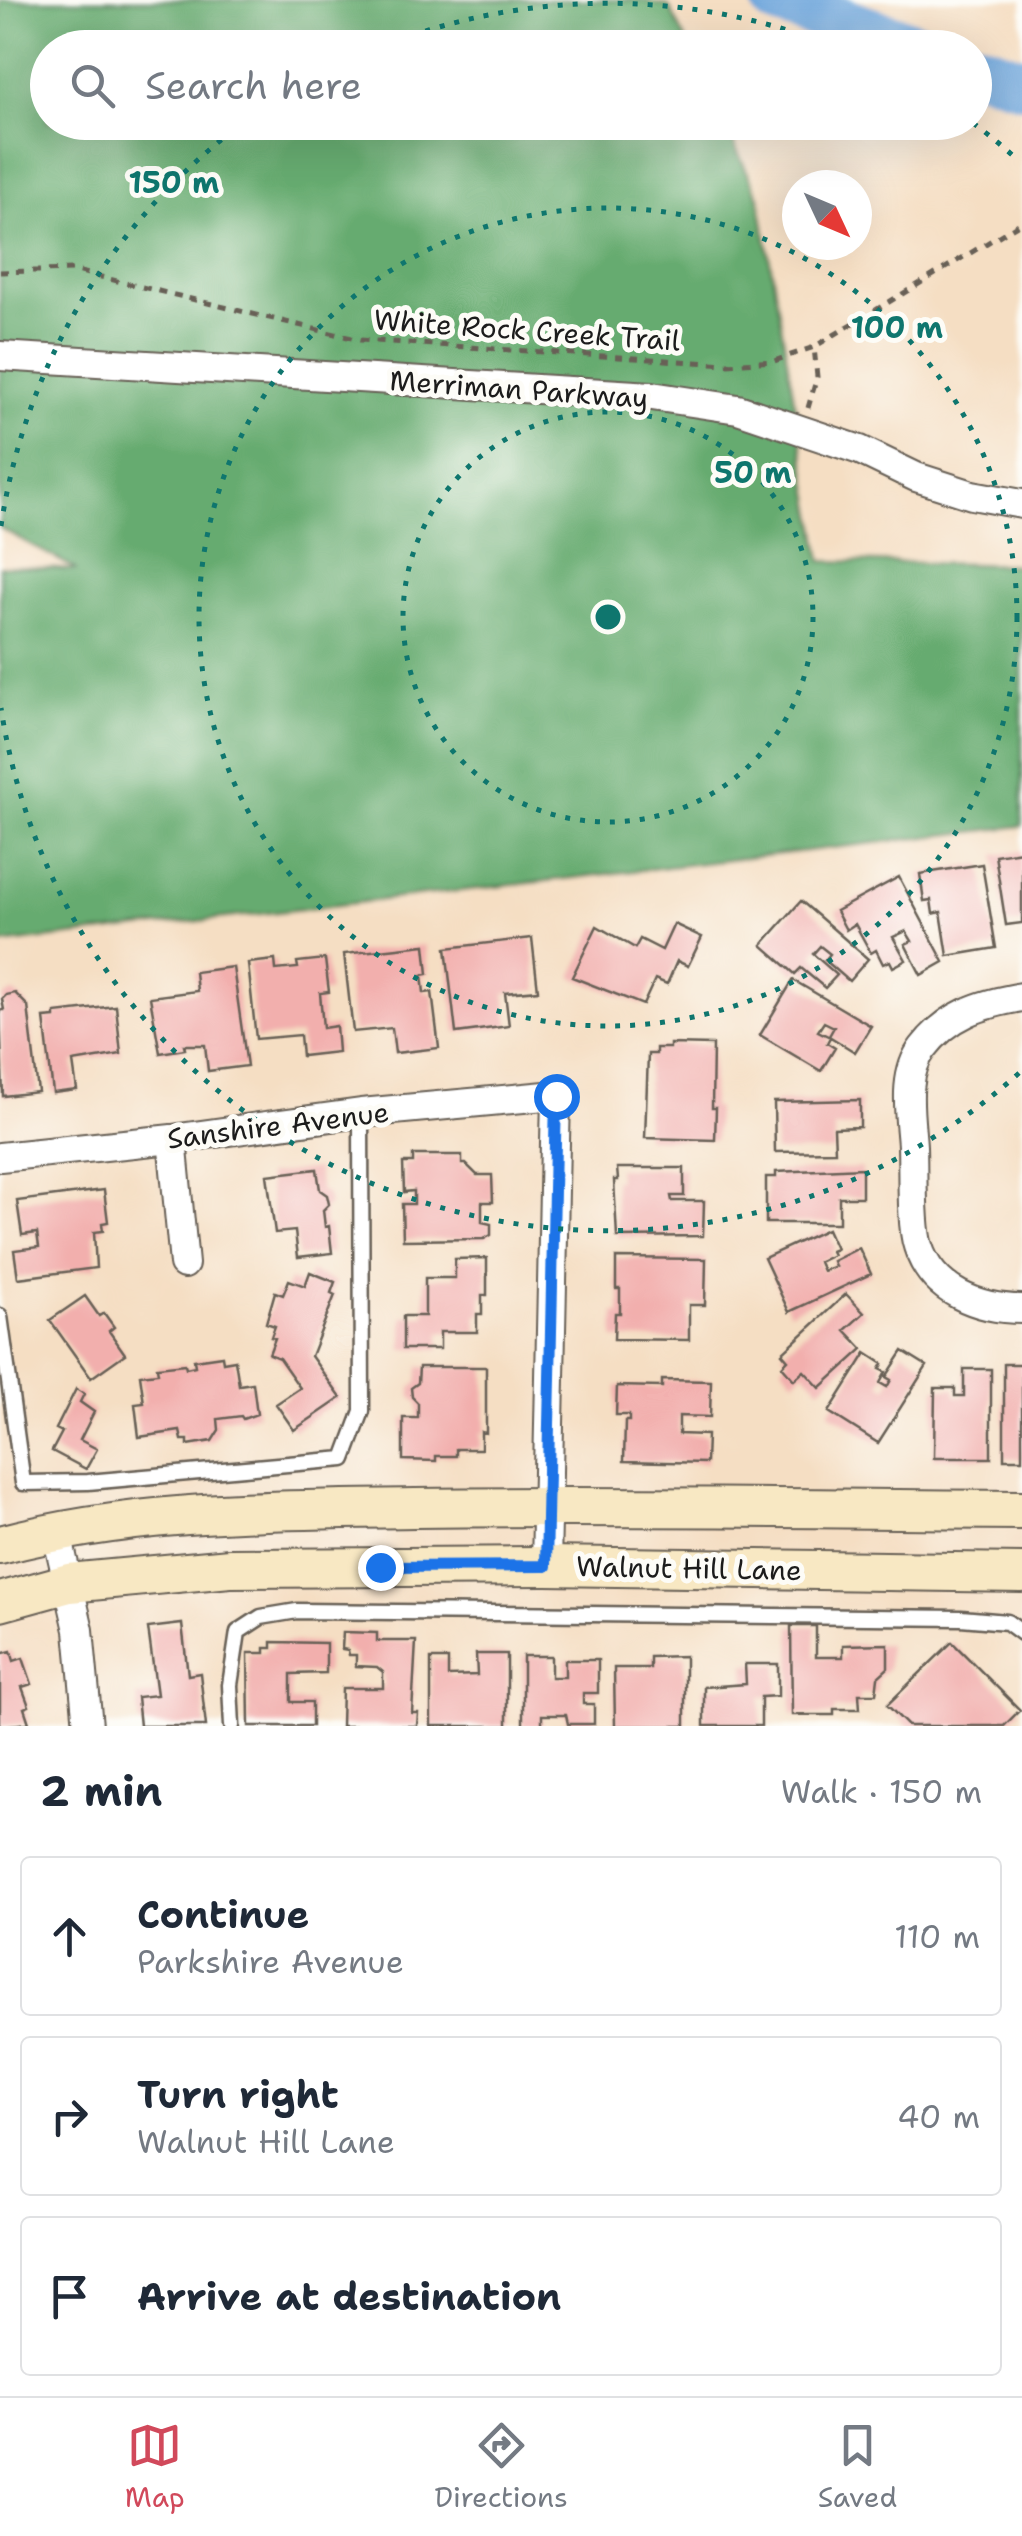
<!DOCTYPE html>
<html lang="en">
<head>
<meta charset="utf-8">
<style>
	body { margin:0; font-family:"Shantell Sans",sans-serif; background:#f2f2f3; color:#1f2937 }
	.compass { position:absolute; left:782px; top:170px; width:90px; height:90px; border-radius:50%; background:#fff; box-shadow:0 10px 40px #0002; rotate:134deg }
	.stop { position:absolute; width:30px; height:30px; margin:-22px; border:8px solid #1a73e8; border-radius:50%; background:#fff }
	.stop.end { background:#1a73e8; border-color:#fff; box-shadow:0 2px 10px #0008 }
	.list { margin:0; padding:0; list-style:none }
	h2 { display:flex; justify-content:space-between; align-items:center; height:130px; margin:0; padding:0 40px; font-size:42px }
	h2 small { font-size:32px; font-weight:400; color:#747a83 }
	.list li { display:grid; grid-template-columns:65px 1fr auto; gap:30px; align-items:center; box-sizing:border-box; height:160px; margin:0 20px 20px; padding:0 20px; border:2px solid #e0e1e3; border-radius:10px }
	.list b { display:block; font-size:38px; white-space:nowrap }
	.list p { margin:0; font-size:32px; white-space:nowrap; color:#747a83 }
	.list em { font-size:32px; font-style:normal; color:#747a83 }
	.icon { flex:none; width:55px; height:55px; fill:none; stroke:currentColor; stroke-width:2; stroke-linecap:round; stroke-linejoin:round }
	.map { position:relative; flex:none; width:1022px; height:1726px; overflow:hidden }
	.search { position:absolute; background:#fff; box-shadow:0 10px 40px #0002; left:30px; right:30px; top:30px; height:110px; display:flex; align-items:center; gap:25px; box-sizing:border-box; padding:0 35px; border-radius:55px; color:#747a83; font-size:38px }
	.sheet { height:670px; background:#fff }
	nav { display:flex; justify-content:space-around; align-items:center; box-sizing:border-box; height:140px; border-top:2px solid #e0e1e3; background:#fff; font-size:28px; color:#747a83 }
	nav a { display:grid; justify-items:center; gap:5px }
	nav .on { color:#d1495b }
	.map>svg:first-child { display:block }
</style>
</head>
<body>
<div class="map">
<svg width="1022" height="1726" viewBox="0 0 1022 1726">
	<rect width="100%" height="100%" fill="#fdfcf7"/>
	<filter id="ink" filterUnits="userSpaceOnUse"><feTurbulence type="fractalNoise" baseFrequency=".01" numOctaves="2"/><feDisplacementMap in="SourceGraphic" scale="20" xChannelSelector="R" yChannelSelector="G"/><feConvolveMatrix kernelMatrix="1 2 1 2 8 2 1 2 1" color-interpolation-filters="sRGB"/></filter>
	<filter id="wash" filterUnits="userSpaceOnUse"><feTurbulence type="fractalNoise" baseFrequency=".0048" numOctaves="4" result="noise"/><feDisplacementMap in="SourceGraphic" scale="40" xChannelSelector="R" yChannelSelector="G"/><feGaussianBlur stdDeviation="2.25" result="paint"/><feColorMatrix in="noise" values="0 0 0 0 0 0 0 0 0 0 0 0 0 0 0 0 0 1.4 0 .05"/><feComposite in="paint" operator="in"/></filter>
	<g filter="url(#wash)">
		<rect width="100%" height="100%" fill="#f5dec3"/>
		<path fill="#66ab70" stroke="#416446" stroke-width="2.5" d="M0 0H640L669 6 689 47 48 48V122L724 123 759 197 822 561 1022 565V826L0 944V566L77 570 0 528Z"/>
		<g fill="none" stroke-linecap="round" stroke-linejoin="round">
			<path stroke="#6ca4db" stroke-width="50" d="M776 0 918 48
				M974 66 1022 82"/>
		</g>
		<g id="blocks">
			<path fill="#f2afad" d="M1022 851V923L1006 925 995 855Z
				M982 864 996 948 948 956 941 912 933 914 931 900 924 901 920 874Z
				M899 877 944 962 921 975 905 944 912 941 906 931 893 937 906 960 893 967 890 961 883 964 876 950 871 953 855 924 846 930 836 911Z
				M801 901 868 959 849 981 825 960 830 954 820 946 813 954 837 975 825 988 801 968 795 974 762 945Z
				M674 924 702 937 688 966 677 961 667 984 655 979 643 1005 572 977 597 926 635 948 640 939 662 950Z
				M532 938 538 990 505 993 509 1026 456 1033 446 948Z
				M425 945 428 974 422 975 424 993 432 992 439 1048 395 1053 392 1028 353 1032 344 954Z
				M325 959 329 992 320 993 323 1028 336 1026 338 1052 302 1056 300 1035 256 1039 248 963 275 960 276 970 298 968 297 962Z
				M233 967 247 1066 208 1071 205 1045H184L185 1049 160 1053 150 997 197 991 195 972Z
				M793 980 871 1026 855 1052 829 1036 834 1027 824 1022 818 1031 830 1037 827 1043 835 1048 821 1071 760 1035Z
				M15 993 28 1006 38 1092 3 1096 0 1010H4L2 999 6 995Z
				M116 1006 121 1054 73 1062 77 1090 53 1093 44 1018 55 1017V1013Z
				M670 1044 713 1045 712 1108H716L715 1140 645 1138 648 1054H656V1048H670Z
				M860 1100V1127L834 1128 835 1151 775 1152 774 1102Z
				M413 1155H462V1164H466L477 1175H492L493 1202H482V1222L491 1224V1235L484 1239 403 1240 402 1204H414V1191L404 1192 403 1163H413Z
				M617 1168H684V1196H671L672 1201H704L703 1236 617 1237 614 1180H618Z
				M862 1168V1197H839V1223H766V1177H776V1172Z
				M317 1169 320 1190 327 1195 329 1204 323 1210 325 1227 329 1226 332 1253 298 1257 295 1231 275 1233 267 1175Z
				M104 1190 108 1222 102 1223 103 1231 94 1232 96 1268 18 1278 14 1250 39 1247 37 1233 22 1235 17 1201Z
				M827 1229 836 1249 831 1251 833 1255 819 1262 823 1271 835 1266 833 1261 859 1248 871 1274 789 1312 764 1258Z
				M487 1258V1295H482V1314H477V1332H440V1349H403V1316H425V1278H455V1259Z
				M616 1258 706 1259 705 1305H689V1340L614 1339 615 1313H620V1289H616Z
				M310 1272 335 1282 331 1293 335 1295 311 1356 341 1398 294 1430 276 1404 300 1388 279 1358 269 1354 275 1338 271 1337 275 1326 266 1323 275 1292 283 1295 289 1280 305 1286Z
				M846 1294 864 1313 845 1330 863 1349 820 1388 804 1371 794 1380 782 1366 788 1360 782 1353Z
				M85 1296 99 1316 104 1313 114 1327 109 1331 125 1354 91 1378 50 1320Z
				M903 1351 927 1366 878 1443 829 1412 866 1353 883 1364 880 1369 886 1372 880 1383 887 1387 891 1380 886 1377Z
				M222 1356 223 1362 235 1360 239 1385 253 1383 257 1414 243 1419 241 1416 218 1419 219 1430 212 1441 188 1445V1440H182L180 1431 139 1437 135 1404 144 1403 140 1375 158 1373 157 1367 185 1364 186 1368 195 1366 194 1360Z
				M1004 1364H1022V1459H1004Z
				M419 1367H486V1433L481 1432V1449H456V1456H436V1461L403 1460V1418H418V1403L412 1397 411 1388 418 1383Z
				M964 1369H991V1458H934L935 1388H955V1396H964Z
				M662 1380 711 1381 710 1417 679 1416V1434L707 1435 706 1463 624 1461 625 1421H629V1415H616L617 1386 662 1387Z
				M76 1389 84 1394 80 1402 94 1412 80 1440 97 1449 86 1469 52 1451 62 1432 56 1429Z
				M182 1624 188 1675 200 1673 206 1726H140L137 1697 157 1695 148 1628Z
				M791 1626H816V1657H843V1645L888 1644V1668L878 1677 876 1694H859L860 1709H834V1715H792Z
				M343 1632 377 1633V1641H416L412 1713H418L417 1726H341L342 1688H383V1672L377 1667 356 1666V1655H349L348 1650 342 1649Z
				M272 1642 326 1643V1673L291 1674V1702H312V1726H249L248 1653H265V1648H272Z
				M952 1642 1020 1710 1004 1726H908L887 1705Z
				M11 1651 14 1661 23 1658 32 1684 22 1687 29 1706 24 1708 29 1723 0 1726V1654Z
				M476 1654H507V1726H431V1659H448V1676L477 1675Z
				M523 1656H551V1677H565V1660H598V1693H583V1704H594V1724H568L566 1715H542V1726H523Z
				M685 1656V1726H615L614 1668H650V1657Z
				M745 1664H778V1696L761 1697V1726H704V1687L746 1684Z"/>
		</g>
	</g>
	<g filter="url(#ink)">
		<use href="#blocks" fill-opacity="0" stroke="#686056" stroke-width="2.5"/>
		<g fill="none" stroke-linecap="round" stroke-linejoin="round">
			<defs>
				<path id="service" d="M0 1316 23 1483 88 1482 344 1459 362 1411 361 1113
					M232 1726 230 1685 238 1632 261 1617 297 1611 961 1618 1007 1622 1022 1633"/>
				<path id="minor" d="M0 356 652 396 738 409 860 450 916 477 972 495 1022 504
					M1022 997C981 1004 949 1014 923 1048 902 1075 910 1115 912 1146 913 1170 911 1226 918 1246 932 1292 979 1309 1022 1309
					M172 1139 184 1264
					M0 1157 172 1139 361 1113 556 1095 546 1566
					M56 1530 79 1630 88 1726"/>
				<path id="secondary" d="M0 1545C135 1509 276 1510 415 1508 617 1505 820 1509 1022 1510
					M0 1602 69 1583 230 1568 546 1566 1022 1573"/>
			</defs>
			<use href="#service" stroke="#686056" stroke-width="19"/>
			<use href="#minor" stroke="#686056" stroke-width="32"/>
			<use href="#secondary" stroke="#686056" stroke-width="42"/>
			<path stroke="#686056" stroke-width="5" stroke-dasharray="8 8" stroke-linecap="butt" d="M0 272 72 270 360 340 726 364 774 361 814 347 1022 222
				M808 408 817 377 814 347"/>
			<use href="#service" stroke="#fff" stroke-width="14"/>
			<use href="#minor" stroke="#fff" stroke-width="28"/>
			<use href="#secondary" stroke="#f8e8c3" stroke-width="38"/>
		</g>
	</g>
	<g fill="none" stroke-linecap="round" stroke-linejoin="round" filter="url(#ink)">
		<path stroke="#1a73e8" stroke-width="12" d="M380 1567 546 1566 556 1096"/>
	</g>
	<g fill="none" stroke="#0f766e" stroke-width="5" stroke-dasharray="5 10">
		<circle cx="608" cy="617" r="205"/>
		<circle cx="608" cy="617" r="409"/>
		<path d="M1019 1073A614 614 0 0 1 1 708M1 526A614 614 0 0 1 243 123M383 46A614 614 0 0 1 833 46M973 123A614 614 0 0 1 1019 161"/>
	</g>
	<g text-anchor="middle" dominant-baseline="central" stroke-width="10" stroke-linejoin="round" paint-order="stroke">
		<g font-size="28" fill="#1c1c1c" stroke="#fdfcf7">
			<text transform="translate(527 330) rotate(4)">White Rock Creek Trail</text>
			<text transform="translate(519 389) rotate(4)">Merriman Parkway</text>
			<text transform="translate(278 1125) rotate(-7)">Sanshire Avenue</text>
			<text transform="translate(689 1568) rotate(1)">Walnut Hill Lane</text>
		</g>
	</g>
	<circle cx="608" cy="617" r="15" fill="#0f766e" stroke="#fdfcf7" stroke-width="5"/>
	<g font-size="30" text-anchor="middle" font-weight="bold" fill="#0f766e" stroke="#fdfcf7" stroke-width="10" stroke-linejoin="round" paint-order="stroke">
		<text x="174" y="193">150 m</text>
		<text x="897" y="338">100 m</text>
		<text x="753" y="483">50 m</text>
	</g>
</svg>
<svg class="compass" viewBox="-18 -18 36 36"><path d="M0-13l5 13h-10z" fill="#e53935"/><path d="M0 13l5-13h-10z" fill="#747a83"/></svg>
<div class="stop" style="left:556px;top:1096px"></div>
<div class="stop end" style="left:380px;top:1567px"></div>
<div class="search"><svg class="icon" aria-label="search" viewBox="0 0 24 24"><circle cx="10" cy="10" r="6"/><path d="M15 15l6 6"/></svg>Search here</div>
</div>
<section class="sheet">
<h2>2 min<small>Walk · 150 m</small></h2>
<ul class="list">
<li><svg class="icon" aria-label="ahead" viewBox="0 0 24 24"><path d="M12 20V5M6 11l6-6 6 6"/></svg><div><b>Continue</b><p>Parkshire Avenue</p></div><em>110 m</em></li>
<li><svg class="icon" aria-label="right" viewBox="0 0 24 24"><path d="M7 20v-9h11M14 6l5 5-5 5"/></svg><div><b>Turn right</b><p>Walnut Hill Lane</p></div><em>40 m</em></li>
<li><svg class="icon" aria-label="arrive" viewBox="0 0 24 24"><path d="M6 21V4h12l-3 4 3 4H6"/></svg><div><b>Arrive at destination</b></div></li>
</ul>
</section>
<nav>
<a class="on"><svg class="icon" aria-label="map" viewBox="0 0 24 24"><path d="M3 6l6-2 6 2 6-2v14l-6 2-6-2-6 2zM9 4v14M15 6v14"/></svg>Map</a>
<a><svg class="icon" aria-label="directions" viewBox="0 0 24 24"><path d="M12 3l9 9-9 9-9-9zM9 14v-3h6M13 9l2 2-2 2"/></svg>Directions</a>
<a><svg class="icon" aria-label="saved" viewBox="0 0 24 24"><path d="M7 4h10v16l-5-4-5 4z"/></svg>Saved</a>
</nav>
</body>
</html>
